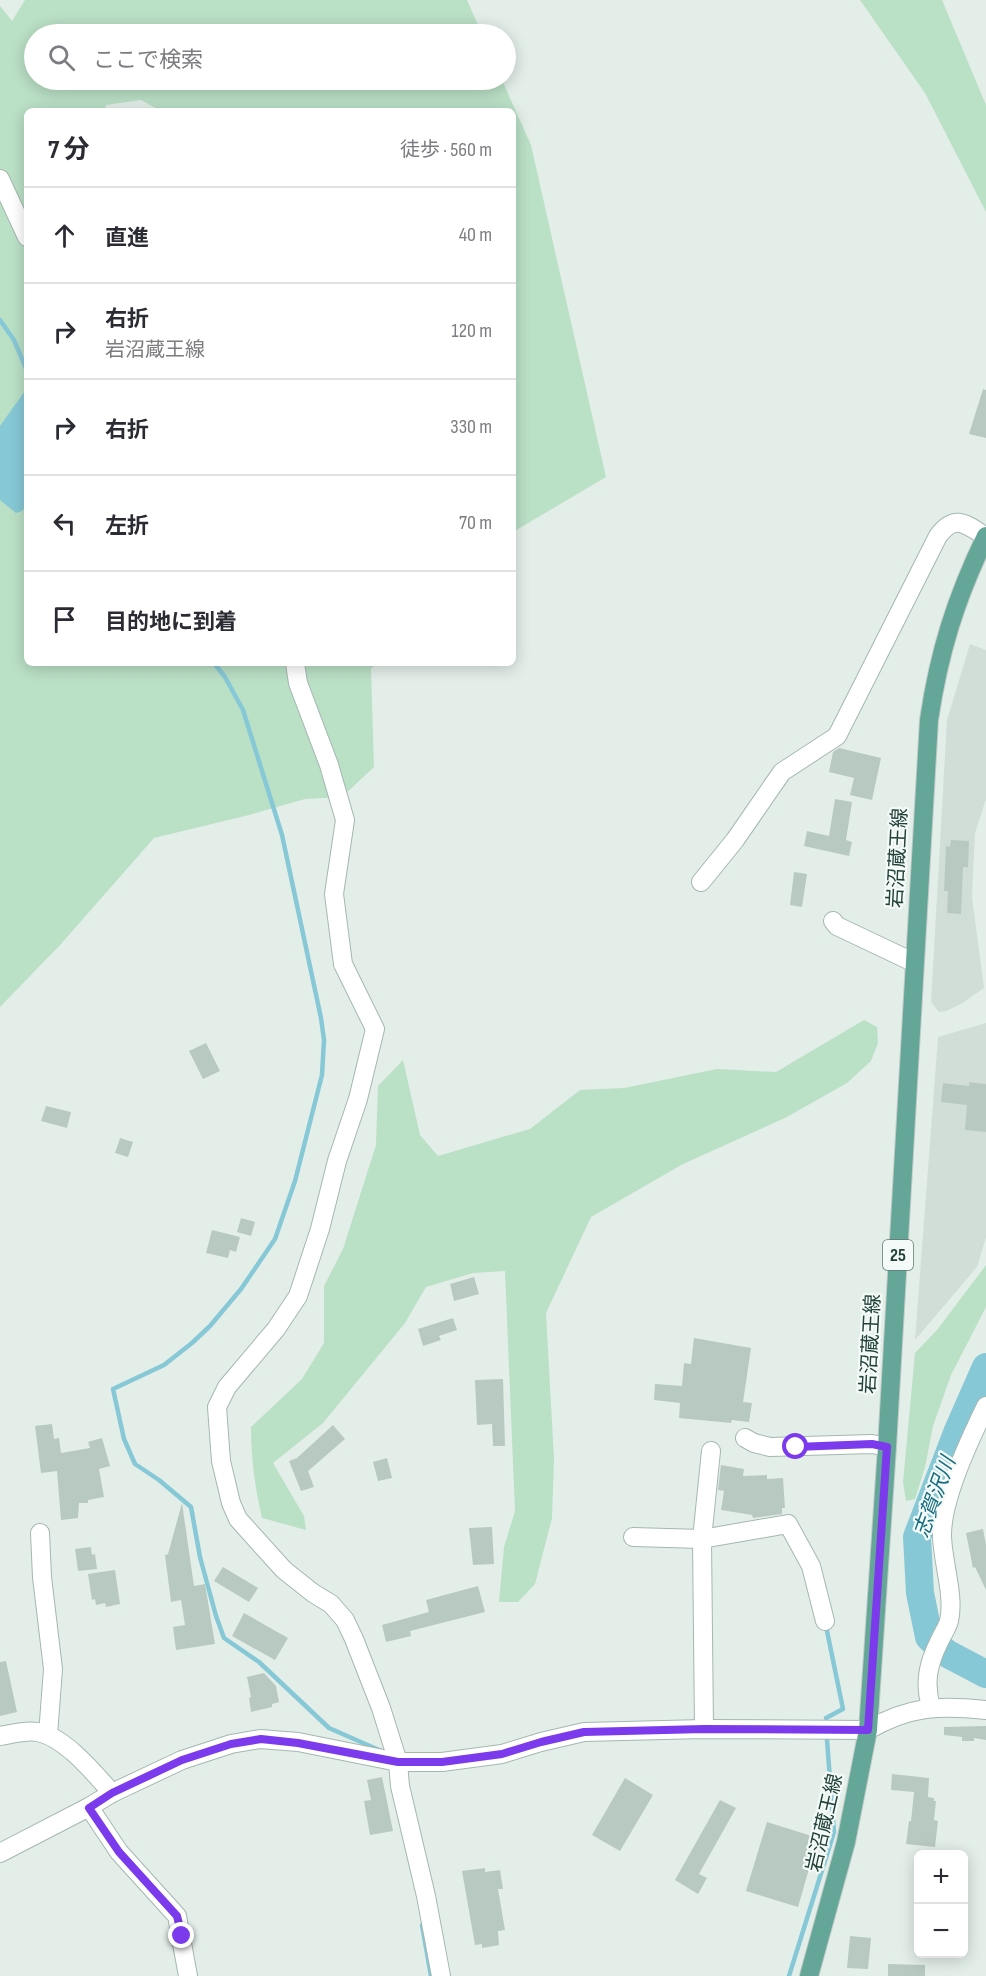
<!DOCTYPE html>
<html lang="ja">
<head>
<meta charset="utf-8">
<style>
	body { margin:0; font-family:"Sofia Sans Condensed","Noto Sans JP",sans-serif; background:#f7f7f7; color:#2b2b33 }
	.controls { position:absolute; right:18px; bottom:18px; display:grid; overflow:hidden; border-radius:9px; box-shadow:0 3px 15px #0003 }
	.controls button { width:54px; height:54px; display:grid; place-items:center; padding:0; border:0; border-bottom:2px solid #e1e1e2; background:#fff; color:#2b2b33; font:30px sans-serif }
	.stop { position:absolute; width:18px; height:18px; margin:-14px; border:4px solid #7c3aed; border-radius:50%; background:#fff }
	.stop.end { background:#7c3aed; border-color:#fff; box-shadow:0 2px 6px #0008 }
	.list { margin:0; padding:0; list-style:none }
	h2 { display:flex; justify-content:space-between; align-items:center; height:78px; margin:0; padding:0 24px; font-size:26px }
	h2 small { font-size:20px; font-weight:400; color:#7c7c81 }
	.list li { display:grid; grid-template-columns:39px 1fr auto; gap:18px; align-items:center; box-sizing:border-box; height:96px; padding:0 24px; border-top:2px solid #e1e1e2 }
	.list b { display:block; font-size:22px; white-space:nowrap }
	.list p { margin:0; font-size:20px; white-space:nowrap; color:#7c7c81 }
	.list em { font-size:20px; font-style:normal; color:#7c7c81 }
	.icon { flex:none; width:33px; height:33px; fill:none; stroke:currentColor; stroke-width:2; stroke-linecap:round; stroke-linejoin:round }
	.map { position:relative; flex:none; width:986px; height:1976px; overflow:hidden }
	.search { position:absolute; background:#fff; box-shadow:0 3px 15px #0003; left:24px; top:24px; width:492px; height:66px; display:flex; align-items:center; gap:15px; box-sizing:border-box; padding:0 21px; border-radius:33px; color:#7c7c81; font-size:22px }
	.panel { position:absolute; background:#fff; box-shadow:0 3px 15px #0003; left:24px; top:108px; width:492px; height:558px; border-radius:9px }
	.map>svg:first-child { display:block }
</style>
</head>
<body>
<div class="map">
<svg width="986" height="1976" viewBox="0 0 986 1976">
	<rect width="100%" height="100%" fill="#e3eee9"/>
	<path fill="#d1ded8" d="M970 644 986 650V799L975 833 972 897 984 988 961 1004 946 1011 939 1012 931 1002 947 720Z
		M986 1023V1237L977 1267 915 1340 938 1037Z"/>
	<path fill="#bae0c6" d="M25 0H467L482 34H34V80H502L531 145 606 477 513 532V111H161L141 100 106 105 104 111H27V663H376L371 669 374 767 342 797 305 799 249 815 154 838 61 944 0 1007V6L12 21Z
		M860 0H942L986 105V212L925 93Z
		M864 1020 877 1027 878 1043 871 1061 847 1083 785 1118 683 1164 591 1217 546 1313 554 1459 552 1518 535 1584 518 1602H499L504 1547 515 1511 505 1271 473 1273 426 1287 405 1323 323 1423 273 1463 304 1516 306 1530 262 1518C255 1488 251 1459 251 1427L302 1379 324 1343V1286L343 1249 376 1145 378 1086 403 1060 420 1135 438 1156 530 1129 580 1090 624 1088 717 1069 776 1072Z
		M986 1265V1307L951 1375 933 1426 925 1467 915 1499 906 1501 903 1482 915 1353 937 1330Z"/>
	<path fill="#87c8d6" d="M27 388V504L22 511 16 513 0 500V426Z"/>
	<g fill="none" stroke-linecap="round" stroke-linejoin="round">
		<path stroke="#87c8d6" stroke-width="4.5" d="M0 320 14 340 27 371
			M214 663 225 677 243 710 282 835 321 1018 324 1040 322 1075 295 1181 275 1239 241 1289 210 1326 192 1343 164 1365 113 1389 124 1439 135 1464 159 1480 191 1507 200 1557 216 1616 224 1638 259 1662 329 1728 379 1750
			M826 1718 843 1709 826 1626
			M422 1925 431 1976
			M789 1976 834 1832 827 1740"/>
		<path stroke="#87c8d6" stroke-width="28" d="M986 1367 957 1433 917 1537 920 1593 929 1637 946 1653 986 1674"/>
	</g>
	<path fill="#b8c9c2" d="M983 389 986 390V438L969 434Z
		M839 748 881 758 872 800 850 795 854 778 829 772 833 752Z
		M835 799 852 802 846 840 852 842 849 856 804 846 807 831 829 836Z
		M951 840 969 841 968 867H963L961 914 947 913 948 891H944L946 846 950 847Z
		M794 872 807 874 802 907 790 905Z
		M206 1043 220 1071 203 1079 189 1051Z
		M969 1082 986 1084V1132L965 1130 967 1105 941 1102 943 1083 969 1086Z
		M46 1106 71 1112 67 1128 41 1121Z
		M120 1138 133 1142 128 1157 115 1153Z
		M241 1218 255 1222 251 1236 237 1232Z
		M212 1230 240 1237 236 1252 230 1250 228 1258 206 1253Z
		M474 1277 479 1294 454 1301 450 1284Z
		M453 1318 457 1330 439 1336 441 1340 423 1346 418 1329Z
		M694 1338 751 1348 743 1402 752 1403 749 1422 732 1420 731 1423 679 1418 680 1403 654 1400 655 1384 682 1386 684 1363 691 1364Z
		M503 1379 505 1446H493L492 1424 477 1425 475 1380Z
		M52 1424 54 1439 59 1438 61 1453 90 1448 88 1442 102 1438 110 1466 99 1469 104 1497 88 1500V1503H79L78 1518 61 1520 57 1471 41 1473 35 1426Z
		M333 1425 345 1439 308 1471 314 1487 301 1491 289 1461 297 1458Z
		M387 1458 392 1478 378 1481 373 1462Z
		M721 1465 744 1469 743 1476 767 1475V1479L783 1478 785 1508H782V1514L753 1518 752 1515 721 1510 724 1491 718 1490Z
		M182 1503 194 1586 205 1584 215 1644 176 1650 173 1627 185 1625 181 1600 171 1602 165 1555 168 1554Z
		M492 1527 494 1564 473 1565 469 1528Z
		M983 1529 986 1545V1590L975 1567 973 1568 966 1533Z
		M91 1547 92 1555 95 1554 97 1569 78 1571 75 1549Z
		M223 1567 258 1588 249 1602 214 1581Z
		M115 1570 120 1604 106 1607 105 1603 96 1605 95 1599 92 1600 88 1574Z
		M478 1586 485 1612 410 1631 411 1636 386 1642 382 1625 429 1612 426 1600Z
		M244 1613 288 1638 275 1660 232 1636Z
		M6 1661 17 1712 0 1716V1662Z
		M264 1673 276 1686 279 1702 272 1704V1707L251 1712 249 1698 251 1697 247 1677Z
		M986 1726V1740L974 1738V1741H962V1737L944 1735V1727Z
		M892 1774 929 1778 928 1797 934 1798V1801H936L934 1820 938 1821 935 1847 906 1844 909 1821H911L914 1792 891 1790Z
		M382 1777 393 1831 370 1835 364 1801 371 1800 367 1780Z
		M625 1778 653 1795 620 1851 592 1835Z
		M720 1800 736 1808 699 1874 707 1878 698 1894 675 1880Z
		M767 1822 818 1838 798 1907 746 1891Z
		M485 1868V1872L500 1870 503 1889H498L505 1930 498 1931 499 1945 482 1948V1944L475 1945 462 1871Z
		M850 1936 871 1938 868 1969 847 1968Z
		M888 1964 925 1965V1976H888Z"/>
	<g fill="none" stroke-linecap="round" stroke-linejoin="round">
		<defs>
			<path id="minor" d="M0 179 27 237
				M295 663 298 683 329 765 345 820 334 894 343 964 375 1029 358 1099 337 1161 320 1229 298 1296 276 1329 227 1387 217 1407 221 1461 231 1503 238 1519 284 1570 313 1593 331 1604 345 1620 354 1639 381 1708 398 1762 400 1786 426 1896 441 1976
				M701 882 735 840 782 772 837 736 938 536C955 513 966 524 986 537
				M833 921 837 926 915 963
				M745 1438 754 1443 770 1447 872 1444 887 1447
				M40 1533 42 1577 53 1669 48 1735
				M633 1537 702 1539 788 1524 811 1566 825 1621
				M931 1707C924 1683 928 1664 939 1642 942 1635 947 1628 949 1621 955 1596 942 1560 942 1535 942 1498 970 1439 986 1406
				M704 1729 702 1539 711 1451
				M868 1730C910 1706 939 1705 986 1710
				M0 1736C12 1734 25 1730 37 1732 64 1736 95 1774 112 1793
				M89 1807 119 1852 177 1916 188 1976"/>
			<path id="tertiary" d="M0 1853 89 1807 112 1793 182 1760 231 1744 260 1739 298 1742 398 1762H442L502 1754 541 1742 584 1732 704 1729 868 1730"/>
			<path id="primary" d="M809 1976 846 1842 868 1730 887 1447 929 720C939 652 956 598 986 536"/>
		</defs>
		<use href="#minor" stroke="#a5b7b1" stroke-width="20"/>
		<use href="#tertiary" stroke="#a5b7b1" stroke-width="20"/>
		<use href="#primary" stroke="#c1cac8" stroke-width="20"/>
		<use href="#minor" stroke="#fff" stroke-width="18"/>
		<use href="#tertiary" stroke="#fff" stroke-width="18"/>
		<use href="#primary" stroke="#64a697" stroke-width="18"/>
	</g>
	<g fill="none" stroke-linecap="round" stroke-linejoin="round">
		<path stroke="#7c3aed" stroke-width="8" d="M182 1936 177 1916 119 1852 89 1808 112 1793 182 1760 231 1744 261 1739 298 1743 398 1762H442L502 1754 541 1742 584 1732 704 1729 868 1730 887 1447 872 1444 796 1447"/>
	</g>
	<g text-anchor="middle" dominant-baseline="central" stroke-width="4.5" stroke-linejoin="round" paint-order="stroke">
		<rect fill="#f4faf7" stroke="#607872" stroke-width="1.5" x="883" y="1240" width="30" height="30" rx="4.5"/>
		<g font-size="18" font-weight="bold" fill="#214139">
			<text x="898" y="1255">25</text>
		</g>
		<g font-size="20" fill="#214139" stroke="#f4faf7">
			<text transform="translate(898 858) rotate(-87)">岩沼蔵王線</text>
			<text transform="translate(871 1344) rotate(-87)">岩沼蔵王線</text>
			<text transform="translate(825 1823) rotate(-77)">岩沼蔵王線</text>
		</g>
		<g font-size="21" font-style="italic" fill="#166c81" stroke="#f4faf7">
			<text transform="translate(935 1497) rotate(-70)">志賀沢川</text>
		</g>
	</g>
</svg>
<div class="controls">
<button>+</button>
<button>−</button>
</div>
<div class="stop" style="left:796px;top:1447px"></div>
<div class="stop end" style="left:182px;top:1936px"></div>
<div class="search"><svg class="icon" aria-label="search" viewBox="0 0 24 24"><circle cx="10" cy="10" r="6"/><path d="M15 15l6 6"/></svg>ここで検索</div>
<section class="panel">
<h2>7 分<small>徒歩 · 560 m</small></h2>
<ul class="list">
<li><svg class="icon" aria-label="ahead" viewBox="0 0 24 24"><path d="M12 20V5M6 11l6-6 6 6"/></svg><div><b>直進</b></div><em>40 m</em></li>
<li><svg class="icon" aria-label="right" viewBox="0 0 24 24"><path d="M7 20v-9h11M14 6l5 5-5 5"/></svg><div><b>右折</b><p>岩沼蔵王線</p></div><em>120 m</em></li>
<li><svg class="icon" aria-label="right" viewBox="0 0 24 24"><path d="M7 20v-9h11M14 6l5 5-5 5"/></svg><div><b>右折</b></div><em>330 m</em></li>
<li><svg class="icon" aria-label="left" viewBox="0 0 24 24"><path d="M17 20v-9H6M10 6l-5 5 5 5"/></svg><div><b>左折</b></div><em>70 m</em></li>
<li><svg class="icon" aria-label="arrive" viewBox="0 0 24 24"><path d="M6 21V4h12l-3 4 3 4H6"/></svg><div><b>目的地に到着</b></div></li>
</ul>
</section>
</div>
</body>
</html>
